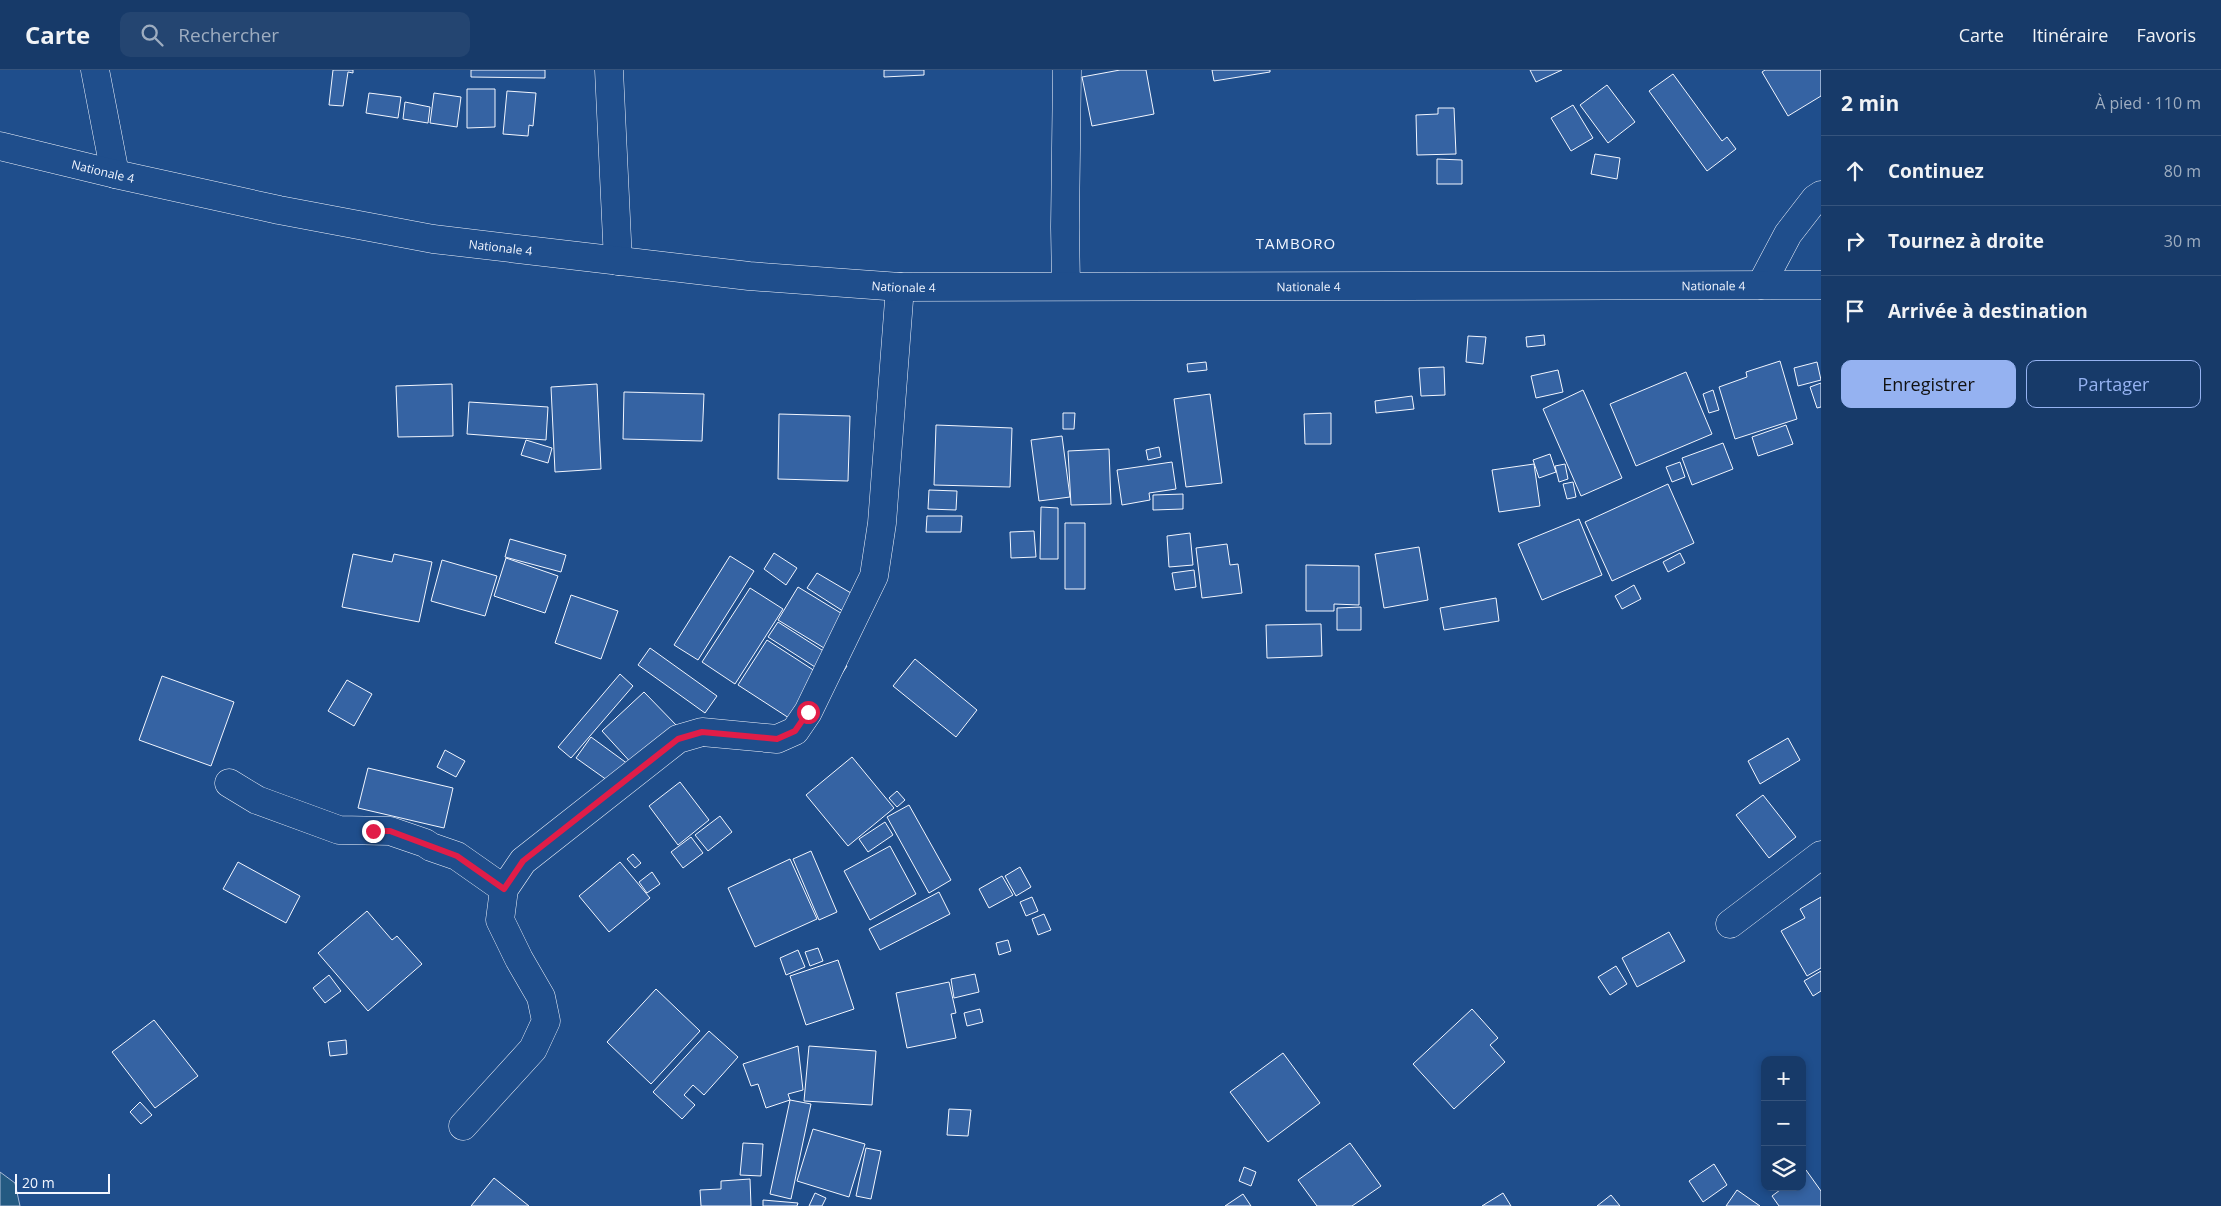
<!DOCTYPE html>
<html lang="fr">
<head>
<meta charset="utf-8">
<style>
	body { margin:0; font-family:"Open Sans",sans-serif; background:#244571; color:#f1f3f6 }
	.controls { position:absolute; right:15px; bottom:15px; display:grid; overflow:hidden; border-radius:10px; box-shadow:0 2px 8px #0003 }
	.controls button { width:45px; height:45px; display:grid; place-items:center; padding:0; border:0; border-bottom:1px solid #36547d; background:#173a69; color:#f1f3f6; font:25px sans-serif }
	.scale { position:absolute; left:15px; bottom:12px; width:95px; box-sizing:border-box; padding-left:5px; border:2px solid #f2f6ff; border-top:0; font-size:14px; line-height:18px; white-space:nowrap; color:#f2f6ff; -webkit-text-stroke:4px #1f4e8c; paint-order:stroke }
	.stop { position:absolute; width:15px; height:15px; margin:-11px; border:4px solid #e11d48; border-radius:50%; background:#fff }
	.stop.end { background:#e11d48; border-color:#fff; box-shadow:0 1px 5px #0008 }
	.list { margin:0; padding:0; list-style:none }
	h2 { display:flex; justify-content:space-between; align-items:center; height:65px; margin:0; padding:0 20px; font-size:21px }
	h2 small { font-size:16px; font-weight:400; color:#9eadc0 }
	.list li { display:grid; grid-template-columns:32px 1fr auto; gap:15px; align-items:center; box-sizing:border-box; height:70px; padding:0 20px; border-top:1px solid #36547d }
	.list b { display:block; font-size:19px; white-space:nowrap }
	.list em { font-size:16px; font-style:normal; color:#9eadc0 }
	.actions { display:flex; gap:10px; padding:15px 20px }
	.actions a { flex:1; padding:11px 0; border:1px solid #95b2f1; border-radius:10px; text-align:center; font-size:18px; color:#95b2f1 }
	.actions .main { background:#95b2f1; color:#111 }
	.icon { flex:none; width:28px; height:28px; fill:none; stroke:currentColor; stroke-width:2; stroke-linecap:round; stroke-linejoin:round }
	.map { position:relative; flex:none; width:1821px; height:1136px; overflow:hidden }
	header { display:flex; align-items:center; gap:30px; box-sizing:border-box; height:70px; padding:0 25px; background:#173a69; border-bottom:1px solid #36547d }
	header strong { font-size:24px }
	nav { display:flex; gap:28px; margin-inline-start:auto; font-size:18px }
	.search { width:350px; height:45px; background:#244571; display:flex; align-items:center; gap:12px; box-sizing:border-box; padding:0 18px; border-radius:10px; color:#9eadc0; font-size:19px }
	main { display:flex }
	aside { flex:1; background:#173a69 }
	.map>svg:first-child { display:block }
</style>
</head>
<body>
<header>
<strong>Carte</strong>
<div class="search"><svg class="icon" aria-label="search" viewBox="0 0 24 24"><circle cx="10" cy="10" r="6"/><path d="M15 15l6 6"/></svg>Rechercher</div>
<nav><a>Carte</a><a>Itinéraire</a><a>Favoris</a></nav>
</header>
<main>
<div class="map">
<svg width="1821" height="1136" viewBox="0 0 1821 1136">
	<rect width="100%" height="100%" fill="#1f4e8c"/>
	<path fill="#245a82" stroke="#a8bbd7" d="M0 1102 15 1113 20 1136H0Z"/>
	<path fill="#3563a3" stroke="#f2f6ff" d="M333 0H353V3L348 2 343 36 329 35Z
		M471 0H545V8L471 7Z
		M884 0H924V5L884 7Z
		M1120 0H1146L1154 44 1092 56 1082 7Z
		M1212 0H1270V2L1214 11Z
		M1530 0H1562L1536 12Z
		M1765 0H1821V26L1788 46 1762 2Z
		M1673 4 1722 71 1727 67 1736 79 1707 101 1649 21Z
		M1607 15 1635 52 1608 73 1580 35Z
		M467 19H495V57L467 58Z
		M507 21 536 23 533 56 529 55 528 66 503 64Z
		M369 23 401 27 398 48 366 43Z
		M434 23 461 27 457 57 430 53Z
		M405 32 430 37 428 53 403 49Z
		M1573 35 1593 68 1571 81 1551 48Z
		M1438 38H1454L1456 84 1417 85 1416 45 1438 44Z
		M1595 84 1620 88 1617 109 1591 104Z
		M1437 89 1462 90V114H1437Z
		M1544 265 1545 275 1527 277 1526 267Z
		M1468 266 1486 267 1483 294 1466 292Z
		M1780 291 1797 349 1735 369 1719 317 1747 307 1746 302Z
		M1206 292 1207 300 1188 302 1187 294Z
		M1817 292 1821 310 1798 316 1794 298Z
		M1444 297 1445 325 1421 326 1419 298Z
		M1558 300 1563 322 1536 328 1531 306Z
		M1686 302 1712 364 1636 396 1610 334Z
		M1821 313V337L1817 338 1810 317Z
		M452 314 453 366 398 367 396 316Z
		M597 314 601 399 555 402 551 317Z
		M1583 320 1622 408 1581 426 1543 339Z
		M1713 320 1719 340 1709 343 1703 324Z
		M624 322 704 324 702 371 623 369Z
		M1210 324 1222 413 1186 417 1174 329Z
		M1412 326 1414 339 1376 343 1375 331Z
		M469 332 548 337 546 370 467 364Z
		M1063 343H1075L1074 359H1063Z
		M1331 343V374H1305L1304 344Z
		M779 344 850 346 848 411 778 409Z
		M936 355 1012 358 1010 417 934 415Z
		M1786 355 1793 374 1758 386 1752 367Z
		M1062 366 1070 427 1039 431 1031 370Z
		M526 370 552 378 548 393 521 385Z
		M1723 373 1733 399 1692 415 1682 388Z
		M1159 377 1161 387 1148 390 1146 380Z
		M1109 379 1111 434 1071 435 1068 381Z
		M1550 384 1556 402 1539 408 1533 390Z
		M1172 392 1176 419 1149 423 1150 430 1122 435 1117 400Z
		M1680 392 1685 407 1672 412 1666 397Z
		M1534 394 1540 436 1499 442 1492 400Z
		M1565 394 1568 409 1559 412 1555 396Z
		M1573 412 1576 427 1567 429 1563 414Z
		M1668 414 1694 473 1612 511 1585 452Z
		M929 420 957 421 956 440 928 439Z
		M1183 424V439L1153 440V425Z
		M1041 437 1058 438V489H1040Z
		M927 446H962L961 462H926Z
		M1579 449 1602 505 1542 530 1518 474Z
		M1065 453H1085V519H1065Z
		M1034 461 1036 487 1011 488 1010 462Z
		M1190 463 1193 495 1169 497 1167 466Z
		M510 469 566 485 561 502 505 487Z
		M1227 474 1230 495 1238 494 1242 523 1202 528 1196 478Z
		M1419 477 1428 530 1384 538 1375 484Z
		M774 483 797 498 786 515 764 499Z
		M1680 483 1685 493 1668 502 1663 492Z
		M353 484 392 492 394 484 432 492 419 552 342 537Z
		M730 486 754 501 698 590 674 575Z
		M506 488 558 506 545 543 494 526Z
		M442 490 497 506 485 546 431 531Z
		M1306 495 1359 496V535L1334 534V541H1306Z
		M1194 500 1196 517 1175 520 1172 503Z
		M817 503 856 526 846 543 807 518Z
		M1634 515 1641 529 1622 539 1615 526Z
		M798 517 849 548 829 581 778 550Z
		M750 518 783 539 735 614 702 592Z
		M571 525 618 541 601 589 555 573Z
		M1496 528 1499 551 1444 560 1440 538Z
		M1361 537V560H1337V538Z
		M778 552 847 596 837 611 768 567Z
		M1321 554 1322 586 1267 588 1266 555Z
		M767 570 818 603 789 648 738 615Z
		M650 578 717 626 705 643 638 595Z
		M915 589 977 640 956 667 893 616Z
		M620 604 633 616 571 688 558 677Z
		M162 606 234 632 211 696 139 670Z
		M347 610 372 624 354 656 328 641Z
		M644 622 678 657 635 697 602 661Z
		M591 667 643 705 628 725 576 688Z
		M1788 668 1800 690 1760 714 1748 691Z
		M445 680 465 691 456 707 437 697Z
		M852 687 894 738 848 776 806 725Z
		M368 698 453 718 444 758 358 738Z
		M680 712 709 750 678 775 649 736Z
		M897 721 905 730 897 737 889 728Z
		M1763 725 1796 767 1769 788 1736 745Z
		M909 735 951 810 929 823 887 747Z
		M720 746 732 762 708 781 695 765Z
		M885 752 893 765 868 782 859 769Z
		M691 767 703 783 683 798 671 782Z
		M890 776 916 824 870 850 844 801Z
		M811 781 837 842 819 850 793 789Z
		M633 784 641 793 635 798 627 789Z
		M790 789 817 849 755 877 728 818Z
		M238 792 300 826 286 853 223 819Z
		M620 792 650 828 609 862 579 826Z
		M1020 797 1031 817 1016 826 1005 806Z
		M652 802 660 814 647 823 639 812Z
		M1002 806 1013 825 989 838 979 819Z
		M939 822 950 844 880 880 869 859Z
		M1032 827 1038 841 1026 846 1020 832Z
		M1821 827V898L1807 906 1781 861 1805 848 1800 839Z
		M367 841 392 870 397 866 422 894 368 941 318 883Z
		M1044 844 1051 860 1038 865 1032 849Z
		M1669 862 1685 891 1637 917 1622 888Z
		M1008 870 1011 881 999 885 996 873Z
		M818 878 823 891 810 896 805 882Z
		M798 880 805 897 786 905 780 888Z
		M838 890 854 939 806 955 790 906Z
		M1616 896 1627 914 1610 925 1598 907Z
		M1821 901V921L1813 926 1804 911Z
		M975 904 979 922 954 928 951 909Z
		M329 905 341 921 325 933 313 918Z
		M949 912 956 943 951 944 956 968 907 978 896 923Z
		M656 919 700 961 651 1014 607 972Z
		M980 939 983 952 967 956 964 943Z
		M1472 939 1498 968 1490 975 1505 992 1454 1039 1413 994Z
		M154 950 198 1006 155 1038 112 982Z
		M709 961 738 987 704 1025 693 1015 684 1025 695 1035 682 1049 653 1022Z
		M346 970 347 984 330 986 328 972Z
		M798 976 803 1020 788 1024 790 1030 766 1038 758 1014 751 1016 743 994Z
		M809 976 876 981 872 1035 804 1031Z
		M1283 983 1320 1033 1268 1072 1230 1022Z
		M790 1030 811 1034 791 1129 770 1124Z
		M140 1032 152 1045 141 1054 130 1042Z
		M949 1039 971 1040 968 1066 947 1065Z
		M813 1059 865 1074 849 1127 797 1111Z
		M743 1073 763 1074 761 1106 740 1105Z
		M1350 1073 1381 1116 1352 1136H1317L1298 1110Z
		M866 1078 881 1081 871 1129 856 1126Z
		M1714 1094 1727 1115 1703 1132 1689 1111Z
		M1244 1097 1256 1102 1251 1116 1239 1111Z
		M1806 1100 1821 1121V1136H1779L1772 1126 1784 1117H1802V1103Z
		M494 1108 529 1136H471Z
		M750 1109 751 1136H701L700 1120 721 1119V1111Z
		M1737 1120 1760 1136H1726Z
		M815 1123 826 1128 822 1136H809Z
		M1503 1123 1511 1136H1482Z
		M1243 1124 1251 1136H1225Z
		M1611 1125 1620 1136H1597Z
		M763 1130 798 1133 797 1136H763Z"/>
	<g fill="none" stroke-linecap="round" stroke-linejoin="round">
		<defs>
			<path id="minor" d="M95 0 115 104
				M609 0 618 191
				M1761 215 1788 164 1815 129 1821 125
				M1066 216 1065 157 1067 0
				M229 713 257 730 339 760 390 761 425 773 431 777 457 786 504 819
				M1730 854 1821 785
				M463 1056 533 979 546 951 541 927 519 889 500 850 504 819 523 791 678 669 702 662 777 669 795 661 808 642 874 506 882 453 900 217"/>
			<g id="highway">
				<path id="s1" d="M0 76 115 104 279 140 433 169 749 206 900 217 1821 215"/>
			</g>
		</defs>
		<use href="#minor" stroke="#f2f6ff" stroke-width="29"/>
		<use href="#highway" stroke="#f2f6ff" stroke-width="29"/>
		<use href="#minor" stroke="#1f4e8c" stroke-width="28"/>
		<use href="#highway" stroke="#1f4e8c" stroke-width="28"/>
	</g>
	<g fill="none" stroke-linecap="round" stroke-linejoin="round">
		<path stroke="#e11d48" stroke-width="6" d="M373 761H390L457 786 504 819 523 791 678 669 702 662 777 669 795 661 808 642"/>
	</g>
	<g text-anchor="middle" dominant-baseline="central" stroke-width="4" stroke-linejoin="round" paint-order="stroke">
		<g font-size="12" fill="#f2f6ff" stroke="#1f4e8c">
			<text stroke="none"><textPath href="#s1" startOffset="106">Nationale 4</textPath></text>
			<text stroke="none"><textPath href="#s1" startOffset="511">Nationale 4</textPath></text>
			<text stroke="none"><textPath href="#s1" startOffset="1726">Nationale 4</textPath></text>
			<text stroke="none"><textPath href="#s1" startOffset="916">Nationale 4</textPath></text>
			<text stroke="none"><textPath href="#s1" startOffset="1321">Nationale 4</textPath></text>
		</g>
		<g font-size="15" letter-spacing="1" fill="#f2f6ff" stroke="#1f4e8c">
			<text x="1296" y="173">TAMBORO</text>
		</g>
	</g>
</svg>
<div class="controls">
<button>+</button>
<button>−</button>
<button><svg class="icon" aria-label="layers" viewBox="0 0 24 24"><path d="M12 4l9 5-9 5-9-5zM3 14l9 5 9-5"/></svg></button>
</div>
<div class="scale">20 m</div>
<div class="stop" style="left:808px;top:642px"></div>
<div class="stop end" style="left:373px;top:761px"></div>
</div>
<aside>
<h2>2 min<small>À pied · 110 m</small></h2>
<ul class="list">
<li><svg class="icon" aria-label="ahead" viewBox="0 0 24 24"><path d="M12 20V5M6 11l6-6 6 6"/></svg><div><b>Continuez</b></div><em>80 m</em></li>
<li><svg class="icon" aria-label="right" viewBox="0 0 24 24"><path d="M7 20v-9h11M14 6l5 5-5 5"/></svg><div><b>Tournez à droite</b></div><em>30 m</em></li>
<li><svg class="icon" aria-label="arrive" viewBox="0 0 24 24"><path d="M6 21V4h12l-3 4 3 4H6"/></svg><div><b>Arrivée à destination</b></div></li>
</ul>
<div class="actions"><a class="main">Enregistrer</a><a>Partager</a></div>
</aside>
</main>
</body>
</html>
